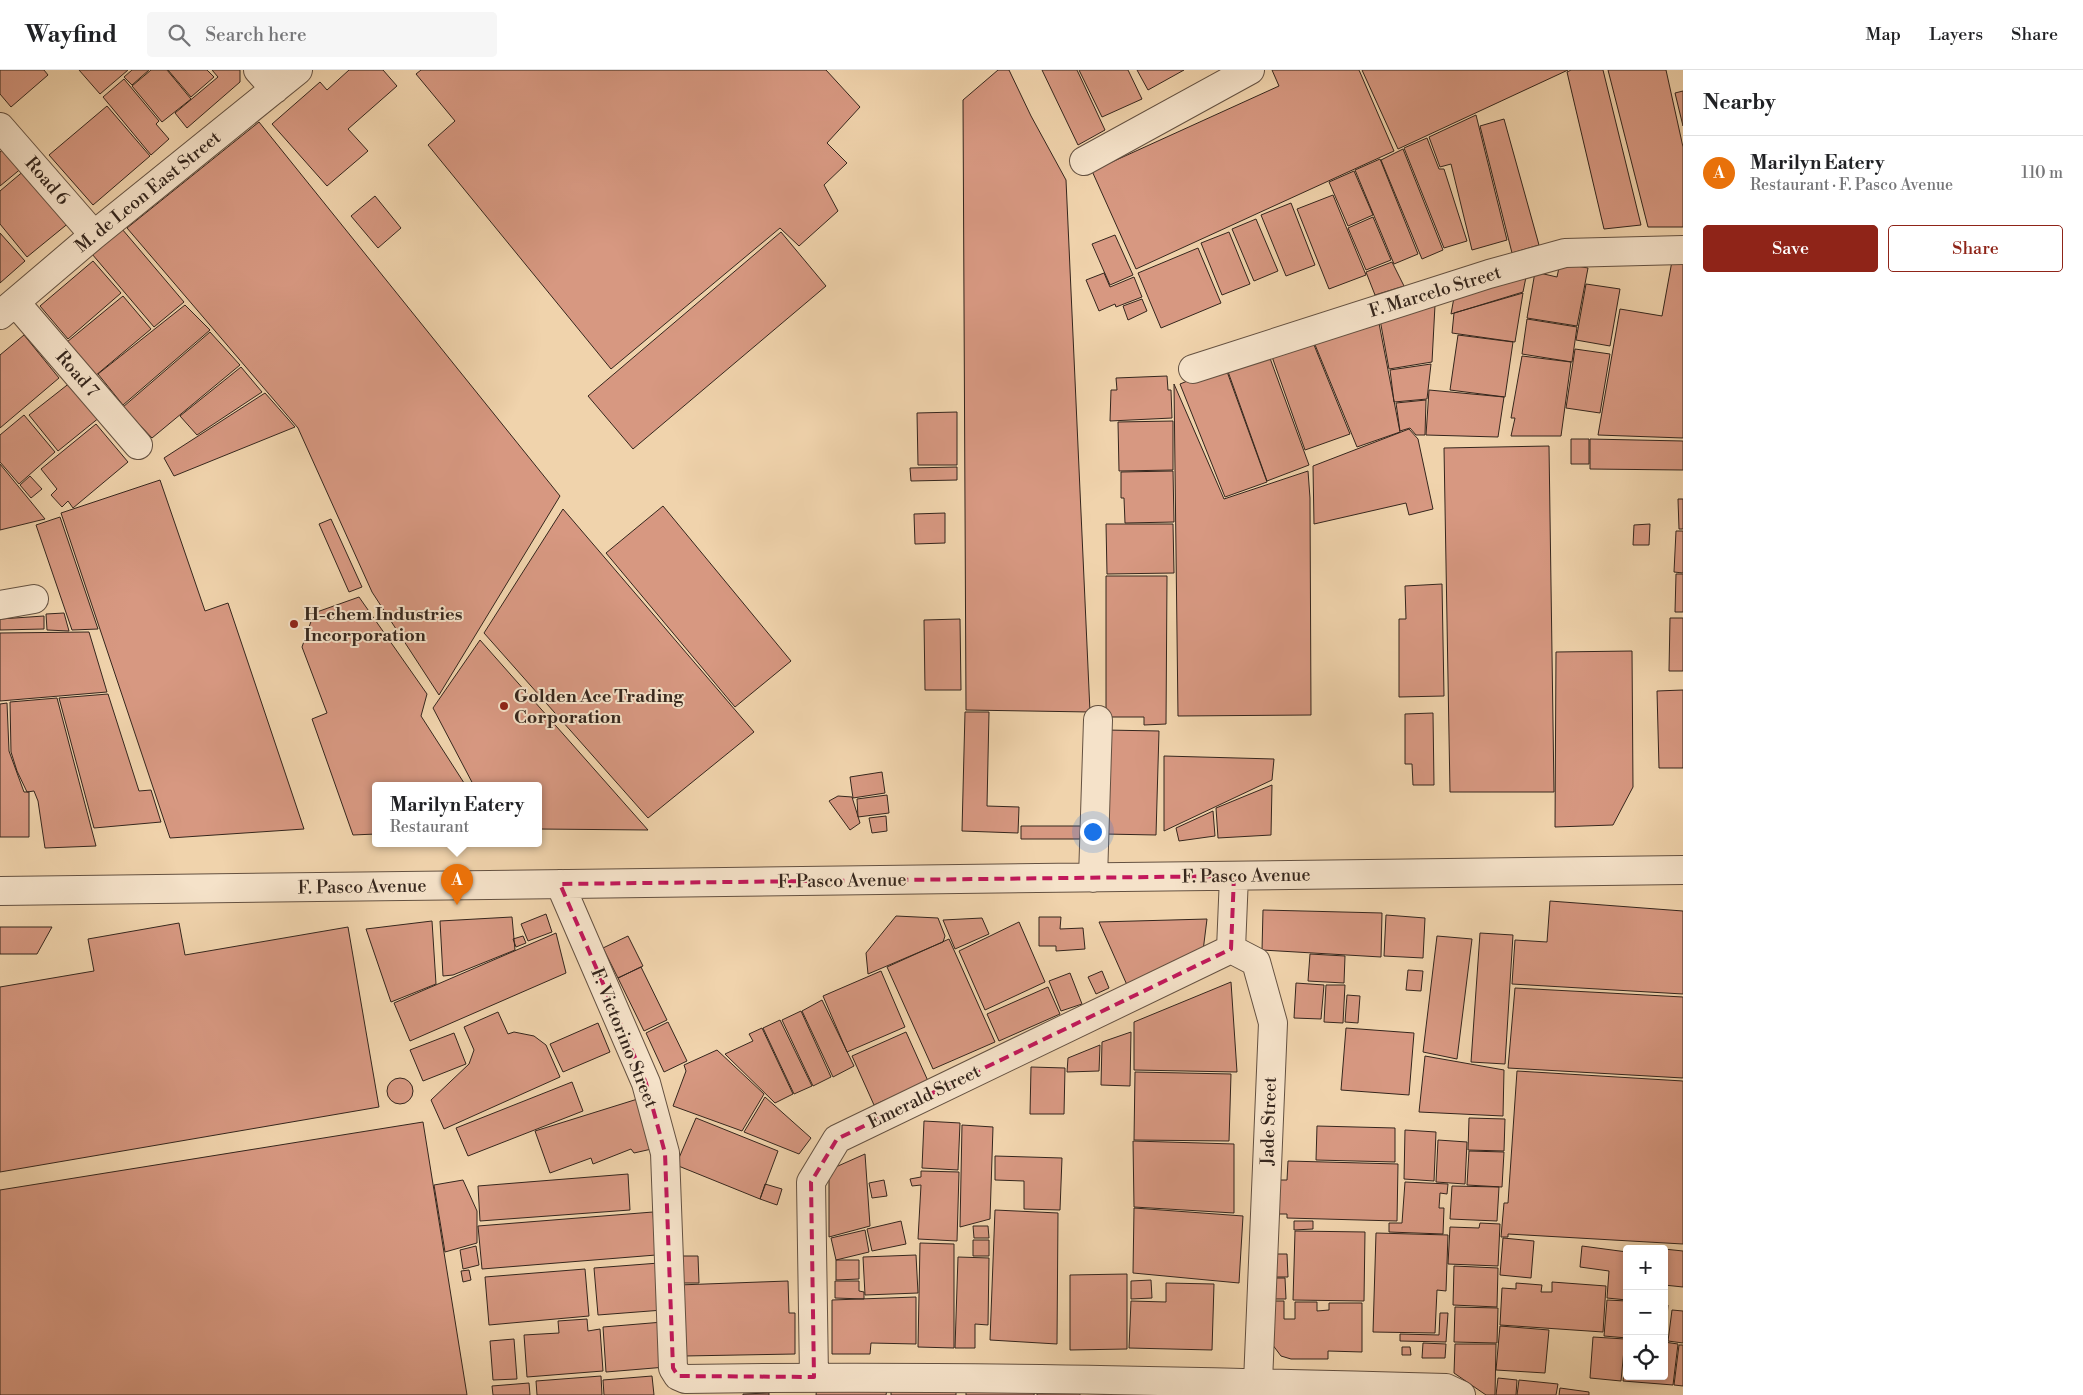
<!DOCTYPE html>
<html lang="en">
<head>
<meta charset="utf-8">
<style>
	body { margin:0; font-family:"Libre Bodoni",serif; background:#f6f6f6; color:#202124 }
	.controls { position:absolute; right:15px; bottom:15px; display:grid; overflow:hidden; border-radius:5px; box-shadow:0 2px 8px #0003 }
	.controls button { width:45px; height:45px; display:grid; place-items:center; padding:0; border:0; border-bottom:1px solid #e0e0e0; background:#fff; color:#202124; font:25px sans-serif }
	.you { position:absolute; left:1092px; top:761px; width:18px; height:18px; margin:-12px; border:4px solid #fff; border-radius:50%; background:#1a73e8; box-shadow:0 0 0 8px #1a73e833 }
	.badge { display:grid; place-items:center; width:32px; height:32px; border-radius:50%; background:#8f2418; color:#fff; font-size:16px; font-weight:700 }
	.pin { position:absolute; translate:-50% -41px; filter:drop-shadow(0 1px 2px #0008) }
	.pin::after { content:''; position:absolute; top:26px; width:18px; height:15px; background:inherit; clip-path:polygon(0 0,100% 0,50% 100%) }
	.popup { position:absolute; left:372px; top:712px; width:170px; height:65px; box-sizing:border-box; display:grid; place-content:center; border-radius:5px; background:#fff; filter:drop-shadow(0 1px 4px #0005); font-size:16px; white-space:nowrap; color:#757577 }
	.popup b { font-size:19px; color:#202124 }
	.popup::after { content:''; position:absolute; left:50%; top:100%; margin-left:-10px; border:10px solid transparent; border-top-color:#fff }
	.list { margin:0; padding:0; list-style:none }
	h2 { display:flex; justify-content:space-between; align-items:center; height:65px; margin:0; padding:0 20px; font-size:21px }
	h2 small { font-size:16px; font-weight:400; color:#757577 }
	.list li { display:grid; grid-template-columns:32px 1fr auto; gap:15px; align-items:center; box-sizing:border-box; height:75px; padding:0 20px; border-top:1px solid #e0e0e0 }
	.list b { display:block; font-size:19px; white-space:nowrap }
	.list p { margin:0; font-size:16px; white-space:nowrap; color:#757577 }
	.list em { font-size:16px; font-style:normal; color:#757577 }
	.actions { display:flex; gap:10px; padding:15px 20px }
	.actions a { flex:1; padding:11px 0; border:1px solid #8f2418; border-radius:5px; text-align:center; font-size:18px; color:#8f2418 }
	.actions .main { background:#8f2418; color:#fff }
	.icon { flex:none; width:28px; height:28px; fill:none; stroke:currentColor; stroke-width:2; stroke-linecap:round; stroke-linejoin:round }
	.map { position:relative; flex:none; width:1683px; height:1325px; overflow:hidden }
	header { display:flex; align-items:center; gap:30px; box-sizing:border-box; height:70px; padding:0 25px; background:#fff; border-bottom:1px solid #e0e0e0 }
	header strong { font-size:24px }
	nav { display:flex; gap:28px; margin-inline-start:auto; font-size:18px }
	.search { width:350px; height:45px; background:#f6f6f6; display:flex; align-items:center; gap:12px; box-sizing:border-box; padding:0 18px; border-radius:5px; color:#757577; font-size:19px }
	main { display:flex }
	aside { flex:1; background:#fff }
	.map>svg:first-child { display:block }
</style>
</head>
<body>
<header>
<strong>Wayfind</strong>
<div class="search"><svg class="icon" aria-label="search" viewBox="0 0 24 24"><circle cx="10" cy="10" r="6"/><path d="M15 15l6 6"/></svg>Search here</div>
<nav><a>Map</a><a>Layers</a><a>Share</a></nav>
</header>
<main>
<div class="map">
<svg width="1683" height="1325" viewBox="0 0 1683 1325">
	<rect width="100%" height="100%" fill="#f0d3ac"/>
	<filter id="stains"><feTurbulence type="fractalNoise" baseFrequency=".004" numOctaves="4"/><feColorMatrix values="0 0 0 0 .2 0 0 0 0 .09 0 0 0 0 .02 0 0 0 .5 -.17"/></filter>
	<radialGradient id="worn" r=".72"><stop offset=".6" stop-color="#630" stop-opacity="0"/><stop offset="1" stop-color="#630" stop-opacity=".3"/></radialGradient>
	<path fill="#d79881" stroke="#35261d" d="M0 0H44L48 5 11 37 0 24Z
		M79 0H128L100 24Z
		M132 0H149L132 15 124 7Z
		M151 0H167L191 29 162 52 132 16Z
		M168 0H207L214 7 191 27Z
		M212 0H240V12L187 58 175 43 218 7Z
		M349 0H383L397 16 348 59 368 81 327 116 272 54 320 12 327 20Z
		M421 0H826L860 37 827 73 847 93 824 115 838 141 799 176 780 158 611 299 428 75 455 51 416 4Z
		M998 0H1009L1031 46 1066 110 1090 642 966 640 963 30Z
		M1042 0H1077L1105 60 1078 75Z
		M1079 0H1128L1142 29 1102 47Z
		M1137 0H1184L1148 20Z
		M1272 0H1359L1394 81 1136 199 1092 101 1279 16Z
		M1362 0H1568L1398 79Z
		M1571 0H1603L1641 155 1604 159 1567 2Z
		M1608 0H1666L1683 77V157H1648Z
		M124 9 159 51 156 54 169 69 151 85 103 27Z
		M1683 21V56L1675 23Z
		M107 36 150 86 93 135 49 85Z
		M1476 45 1507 170 1472 180 1451 94 1440 97 1429 67Z
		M1504 49 1539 175 1512 183 1480 56Z
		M259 52 560 426 439 625 372 522 298 358 127 158Z
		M1427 68 1439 99H1444L1467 171 1444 178 1404 78Z
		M6 77 23 97 0 116V82Z
		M1403 79 1443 180 1422 189 1381 90Z
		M1380 89 1418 184 1394 194 1355 100Z
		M32 94 76 147 27 187 0 154V121Z
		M1354 101 1373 145 1348 156 1329 112Z
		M1333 125 1366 205 1329 219 1297 139Z
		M375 126 401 158 378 178 351 146Z
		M1291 133 1315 195 1286 206 1261 145Z
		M1373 147 1391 190 1366 200 1348 158Z
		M1256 149 1278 201 1254 211 1232 159Z
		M122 159 184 232 154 257 92 184Z
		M781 162 826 216 633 379 588 326Z
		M1229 162 1250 214 1222 225 1201 173Z
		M0 163 25 191 0 213Z
		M1115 165 1133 205 1110 215 1092 174Z
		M1198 178 1221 233 1161 258 1138 203Z
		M1674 180H1683V368L1598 365 1620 239 1662 246Z
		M93 191 121 223 68 269 40 236Z
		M1392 192 1404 216 1375 225 1366 202Z
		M1560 193 1588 198 1577 256 1527 248 1535 202 1557 207Z
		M1527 202 1523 222 1451 244 1455 222Z
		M1104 203 1110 217 1134 207 1142 227 1116 237 1115 234 1099 241 1086 210Z
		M1586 214 1620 219 1610 276 1576 270Z
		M1523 223 1515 272 1452 263 1454 243Z
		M123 226 151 259 95 306 67 272Z
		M1142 229 1147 241 1128 250 1123 236Z
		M185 235 210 260 123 335 98 304Z
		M1435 235 1432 292 1389 299 1379 244Z
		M1377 243 1400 362 1357 377 1311 265Z
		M1527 249 1577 257 1572 292 1522 284Z
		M210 262 240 295 152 368 123 337Z
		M24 265 59 308 0 358V285Z
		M1310 265 1350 364 1305 380 1270 281Z
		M1458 265 1513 272 1505 327 1450 320Z
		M1575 279 1610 284 1600 343 1566 338Z
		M1267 280 1309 395 1267 411 1226 296Z
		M1522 286 1571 292 1561 366H1511L1515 348H1511Z
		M1431 294 1427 329 1394 332 1390 300Z
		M1225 296 1267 412 1225 427 1180 314Z
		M241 297 262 322 197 365 180 346Z
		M1167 306 1168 320H1171L1172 348 1110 351 1111 320H1117L1116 308Z
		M71 312 100 347 58 381 29 345Z
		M1174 314 1224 429 1308 401 1310 428 1311 645 1178 646Z
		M1429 320 1504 327 1498 367 1426 365Z
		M265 323 295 357 174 406 164 388Z
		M1426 330 1425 365H1416L1410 358 1400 361 1396 333Z
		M957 342V395H918L917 343Z
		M24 345 55 382 19 414 0 392V365Z
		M1173 351V400L1119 401 1118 352Z
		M96 354 128 392 73 438 68 431 62 437 51 425 57 419 41 399Z
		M1409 359 1418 369 1433 439 1409 445 1406 433 1314 454 1313 396Z
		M1571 369H1589V394H1571Z
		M1590 369 1683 371V400L1590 399Z
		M1549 376 1554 722H1450L1444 378Z
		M0 394 45 449 0 460Z
		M957 397V410L911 411 910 398Z
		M1173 401 1174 452 1125 453 1124 428H1121V402Z
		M30 406 42 419 31 428 20 415Z
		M160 410 205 541 228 533 304 759 170 768 61 443Z
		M1678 429H1683V459H1679Z
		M663 436 791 591 735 637 606 483Z
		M563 439 754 662 648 748 484 563Z
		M945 443V473L915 474 914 444Z
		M60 447 98 559 72 560 36 455Z
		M331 449 362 517 349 522 319 454Z
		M1106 454H1173L1174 503 1107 504Z
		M1650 454 1649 475H1633L1634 455Z
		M1676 461H1683V503L1674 502Z
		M1676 504H1683V542H1675Z
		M1106 506H1167L1166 654 1144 655V647H1106Z
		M1442 514 1444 626 1399 627V549H1406L1405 516Z
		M359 527 427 624 421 646 466 716H376V764L353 765 312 649 327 643 302 577 314 543Z
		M64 543 69 561 47 560 46 544Z
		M44 546V559L0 560V549Z
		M1670 548H1683V601H1669Z
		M960 549 961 620H925L924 550Z
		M89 562 107 622 0 631V563Z
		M480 570 648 760 538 759V716H474L433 638Z
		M1632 581 1633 717 1613 755 1555 757 1556 582Z
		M1683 620V698H1659L1657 621Z
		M108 624 139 721 151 720 161 752 94 758 59 628Z
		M57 628 96 776 45 778 38 731 34 721 27 722 17 701 11 682 10 632Z
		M7 633 9 681 24 722H29V767H0V634Z
		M965 642H989L987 736 1019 737 1018 763 962 761Z
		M1433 643 1434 715H1413L1412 694H1405V644Z
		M1106 660 1159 661 1156 765 1104 764Z
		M1164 686 1274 689 1272 710 1164 761Z
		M882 702 885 723 853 728 850 707Z
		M1272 715 1271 765 1218 768 1216 738Z
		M887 725 889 743 858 747 857 729Z
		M838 726 852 727 860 753 850 760 829 731Z
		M1213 741 1215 766 1179 771 1176 758Z
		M886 746 887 761 872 763 869 748Z
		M1021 756H1087V769H1021Z
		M1550 831 1683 841V924L1512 914 1515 870 1547 872Z
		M1263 840 1382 843 1381 887 1262 880Z
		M546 844 552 862 528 871 521 854Z
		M1386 845 1425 848 1423 888 1384 886Z
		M896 846 938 848 945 866 943 872 868 904 866 883Z
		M512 847 515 880 453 905 443 906 440 851Z
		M1039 847H1061L1060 859 1083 858 1085 879 1056 881V876H1039Z
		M982 848 989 864 955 879 943 850Z
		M1207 849 1203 881 1127 915 1099 852Z
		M432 851 436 914 391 932 366 859Z
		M1019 852 1045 912 985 940 959 881Z
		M179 853 185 885 348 857 379 1037 0 1102V917L94 901 88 869Z
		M0 857H52L37 884H0Z
		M556 863 566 903 410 971 394 933Z
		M1480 863 1513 865 1505 994 1471 992Z
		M523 866 526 873 516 877 513 869Z
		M628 866 643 896 618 908 603 878Z
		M1437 866 1472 869 1457 989 1423 982Z
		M949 869 995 972 933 999 887 897Z
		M1310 884 1345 886 1344 913 1308 911Z
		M641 897 667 950 644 961 618 908Z
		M1408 900 1423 901 1421 921 1406 920Z
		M881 901 905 957 847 982 823 926Z
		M1102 901 1109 918 1096 924 1088 907Z
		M1070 903 1082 934 1061 941 1049 911Z
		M1231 912 1237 1002 1134 1000V952Z
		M1296 913 1324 915 1321 949 1294 948Z
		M1326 915H1345L1343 953 1324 952Z
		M1048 917 1060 944 999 971 987 944Z
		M1515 918 1683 927V1008L1508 998Z
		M1347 925 1360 926 1358 953 1345 952Z
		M822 930 854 996 833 1007 802 941Z
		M801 941 831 1007 813 1016 782 950Z
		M498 942 508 964 514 962 534 966 546 975 560 1007 444 1059 431 1030 469 994 474 980 464 957Z
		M780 950 812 1016 794 1024 763 958Z
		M668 952 687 991 664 1002 646 963Z
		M598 953 610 982 563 1002 550 974Z
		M762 958 793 1024 775 1033 725 984 753 971 749 964Z
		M1346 958 1414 963 1409 1025 1341 1020Z
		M906 962 928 1011 874 1035 852 986Z
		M1131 962 1130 1016 1101 1015 1102 972Z
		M454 963 466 994 423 1011 410 980Z
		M1100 975 1099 1001 1067 1002 1068 988Z
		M717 980 764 1024 742 1061 673 1036 686 1001 684 995Z
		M1425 986 1504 1000 1503 1046 1419 1042Z
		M1031 997 1065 998 1064 1044H1030Z
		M1517 1001 1683 1011V1174L1508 1164V1167H1501L1504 1133H1508Z
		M1135 1002 1231 1004 1229 1071 1134 1070Z
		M387 1021a13 13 0 1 1 26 0a13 13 0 1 1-26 0Z
		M572 1012 583 1041 468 1086 456 1058Z
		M644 1027 656 1078 634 1083 631 1079 593 1094 591 1088 550 1103 535 1061Z
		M765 1027 811 1068 799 1084 744 1062Z
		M696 1048 778 1081 760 1129 676 1095Z
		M1469 1048 1505 1049 1504 1081 1468 1080Z
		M924 1051 960 1053 958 1100 922 1098Z
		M423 1052 467 1325H0V1120Z
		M962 1055 993 1057 990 1149 960 1157Z
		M1317 1056 1395 1058V1092L1316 1090Z
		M1405 1060 1436 1062 1434 1111 1404 1109Z
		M1438 1070 1467 1072 1465 1114 1436 1112Z
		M1133 1071 1234 1074V1143L1134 1137Z
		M1469 1081 1504 1082 1502 1117 1467 1115Z
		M865 1084 870 1156 829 1167V1100Z
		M995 1086 1062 1088 1060 1140 1024 1139V1111L995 1110Z
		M1288 1091 1398 1094 1397 1151 1287 1148V1144H1276V1110H1287Z
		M921 1101 959 1102 957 1171 918 1169 921 1115 912 1116 910 1109 921 1107Z
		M628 1104 630 1140 480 1151 478 1116Z
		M463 1110 477 1141V1173L445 1182 434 1115Z
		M884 1110 887 1126 872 1128 869 1113Z
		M1405 1112 1448 1114 1447 1124 1440 1123 1439 1138H1444L1443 1164 1389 1162V1153H1402Z
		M765 1114 782 1119 777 1135 760 1129Z
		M1452 1116 1499 1117 1497 1151 1450 1149Z
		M1134 1138 1243 1146 1239 1213 1133 1203Z
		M995 1140 1058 1143 1057 1274 990 1270Z
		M653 1142 656 1185 482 1199 478 1156Z
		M901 1151 906 1174 872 1181 867 1159Z
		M1294 1151H1313V1159L1294 1160Z
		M1480 1153 1500 1154 1498 1196 1448 1194 1450 1157 1479 1158Z
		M973 1156H988L989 1168H974Z
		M865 1160 869 1182 836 1190 831 1168Z
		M1295 1161 1365 1162 1364 1231 1293 1230Z
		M1376 1163 1448 1165 1446 1221 1437 1220 1435 1263 1373 1262Z
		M1503 1168 1534 1171 1531 1208 1500 1205Z
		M973 1170H989V1186H973Z
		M920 1173 954 1174V1278L918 1277Z
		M476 1176 479 1195 463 1199 460 1180Z
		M1582 1176 1627 1182V1230L1607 1228 1609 1201 1580 1197Z
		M1664 1179 1683 1181V1217L1664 1215Z
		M1272 1184H1287L1288 1207H1272Z
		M916 1185 918 1223 865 1225 863 1187Z
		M676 1186H698L699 1213H678Z
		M958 1187 989 1188 988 1255 975 1254V1278H955Z
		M836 1190H859V1209L836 1210Z
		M659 1193 663 1240 598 1245 594 1198Z
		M1454 1196 1498 1198 1497 1237 1453 1235Z
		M585 1199 589 1246 489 1255 485 1207Z
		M469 1200 471 1210 463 1212 461 1201Z
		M1127 1204V1279L1070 1280V1205Z
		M1272 1208H1285L1286 1229H1273Z
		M1151 1210 1152 1228 1131 1229V1211Z
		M788 1211 789 1243H795V1284L684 1286 678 1215Z
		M835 1211H859V1221L864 1222V1229L835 1228Z
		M1552 1212 1606 1216 1603 1262 1500 1255 1502 1218 1516 1219V1213L1542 1215 1541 1222H1552Z
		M1166 1213 1214 1214 1212 1280 1129 1278 1131 1231 1166 1232Z
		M916 1227V1274L871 1273 870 1284H832V1230Z
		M1607 1230 1627 1231V1268L1604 1266Z
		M1271 1231H1284V1249H1295V1232H1317V1241L1329 1240V1233H1362V1282L1328 1281V1289H1291L1281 1286 1272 1274Z
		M1664 1235H1668L1665 1271H1664Z
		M1455 1237 1498 1238 1497 1273 1454 1272Z
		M1672 1240 1683 1241V1273L1668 1271Z
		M1440 1243H1448L1446 1272 1400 1271V1264L1439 1265Z
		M587 1249 588 1261 600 1259 603 1301 527 1307 524 1265 559 1263 558 1251Z
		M663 1252 666 1297 606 1302 603 1257Z
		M1500 1256 1549 1260 1545 1303 1496 1300Z
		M1593 1267 1625 1269 1621 1311 1590 1308Z
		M514 1269 517 1309 493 1310 490 1271Z
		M1664 1272 1678 1274 1673 1315 1623 1311 1627 1279V1306H1664Z
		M1423 1273 1446 1274 1445 1288H1422Z
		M1455 1274H1496L1495 1325H1486L1454 1303Z
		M1679 1275H1683V1316L1674 1315Z
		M1402 1277H1410L1411 1285H1402Z
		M601 1306 602 1325H537L536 1311Z
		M652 1306 654 1325H604L603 1310Z
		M1498 1308 1517 1310 1516 1325H1496Z
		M1519 1310 1558 1314 1556 1325H1517Z
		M529 1313 530 1325H493L492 1316Z
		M817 1316 887 1319 886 1325H816Z
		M966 1318 1035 1321 1034 1325H966Z
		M1560 1318 1589 1322V1325H1559Z
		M891 1319 956 1321V1325H891Z
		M1037 1321 1080 1322V1325H1037Z
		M769 1323V1325H743V1324Z"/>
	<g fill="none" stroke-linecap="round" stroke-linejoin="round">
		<defs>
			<path id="minor" d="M258 0 275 19
				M0 57 94 165
				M1084 91 1250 0
				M16 233 138 375
				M0 245 94 165 298 0
				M1193 299 1489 204 1565 183 1683 180
				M0 535 34 529
				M1234 806 1231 879 1256 892 1273 953 1258 1312
				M1093 808 1098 650
				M560 814 646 1013 665 1083 673 1298 678 1306 685 1309C939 1305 1193 1311 1446 1318L1461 1325
				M0 821 1683 800
				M814 1307 811 1112 837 1069 1231 879"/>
		</defs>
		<use href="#minor" stroke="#645141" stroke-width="30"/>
		<use href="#minor" stroke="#f5e2c9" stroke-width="28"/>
	</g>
	<path fill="none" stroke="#c2185b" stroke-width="4" stroke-dasharray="10 6" stroke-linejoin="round" d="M1234 806 1231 879 837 1069 811 1112 814 1307 678 1306 673 1298 665 1083 646 1013 560 814Z"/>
	<g fill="#8f2418" stroke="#f5e2c9" stroke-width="2">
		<circle cx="294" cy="554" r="5"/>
		<circle cx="504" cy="636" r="5"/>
	</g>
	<g text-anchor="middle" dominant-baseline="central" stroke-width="4" stroke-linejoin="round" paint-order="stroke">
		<g font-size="18" fill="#35261d" stroke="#f5e2c9">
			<text transform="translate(47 111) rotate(49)">Road 6</text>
			<text transform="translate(148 122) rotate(-39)">M. de Leon East Street</text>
			<text transform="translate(1435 222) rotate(-17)">F. Marcelo Street</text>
			<text transform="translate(77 304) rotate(49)">Road 7</text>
			<text transform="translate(1246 806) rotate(-1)">F. Pasco Avenue</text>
			<text transform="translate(842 811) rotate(-1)">F. Pasco Avenue</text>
			<text transform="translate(362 817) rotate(-1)">F. Pasco Avenue</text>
			<text transform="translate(624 968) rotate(68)">F. Victorino Street</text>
			<text transform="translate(924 1027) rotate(-26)">Emerald Street</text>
			<text transform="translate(1269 1051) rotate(-88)">Jade Street</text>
		</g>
		<g font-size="18" font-weight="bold" fill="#35261d" stroke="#f5e2c9" text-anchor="start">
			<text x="304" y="544">H-chem Industries<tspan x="304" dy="21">Incorporation</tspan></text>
			<text x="514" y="626">Golden Ace Trading<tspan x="514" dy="21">Corporation</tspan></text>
		</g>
	</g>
	<rect width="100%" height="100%" filter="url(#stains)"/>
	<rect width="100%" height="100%" fill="url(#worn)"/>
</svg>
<div class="controls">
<button>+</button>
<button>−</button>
<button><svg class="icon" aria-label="locate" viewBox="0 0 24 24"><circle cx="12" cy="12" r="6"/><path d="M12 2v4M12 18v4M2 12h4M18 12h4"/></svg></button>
</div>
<div class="you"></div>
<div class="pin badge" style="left:457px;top:835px;background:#e8710a">A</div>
<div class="popup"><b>Marilyn Eatery</b>Restaurant</div>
</div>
<aside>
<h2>Nearby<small></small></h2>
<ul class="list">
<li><span class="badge" style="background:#e8710a">A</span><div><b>Marilyn Eatery</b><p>Restaurant · F. Pasco Avenue</p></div><em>110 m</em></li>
</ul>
<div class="actions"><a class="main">Save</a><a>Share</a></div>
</aside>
</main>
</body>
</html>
